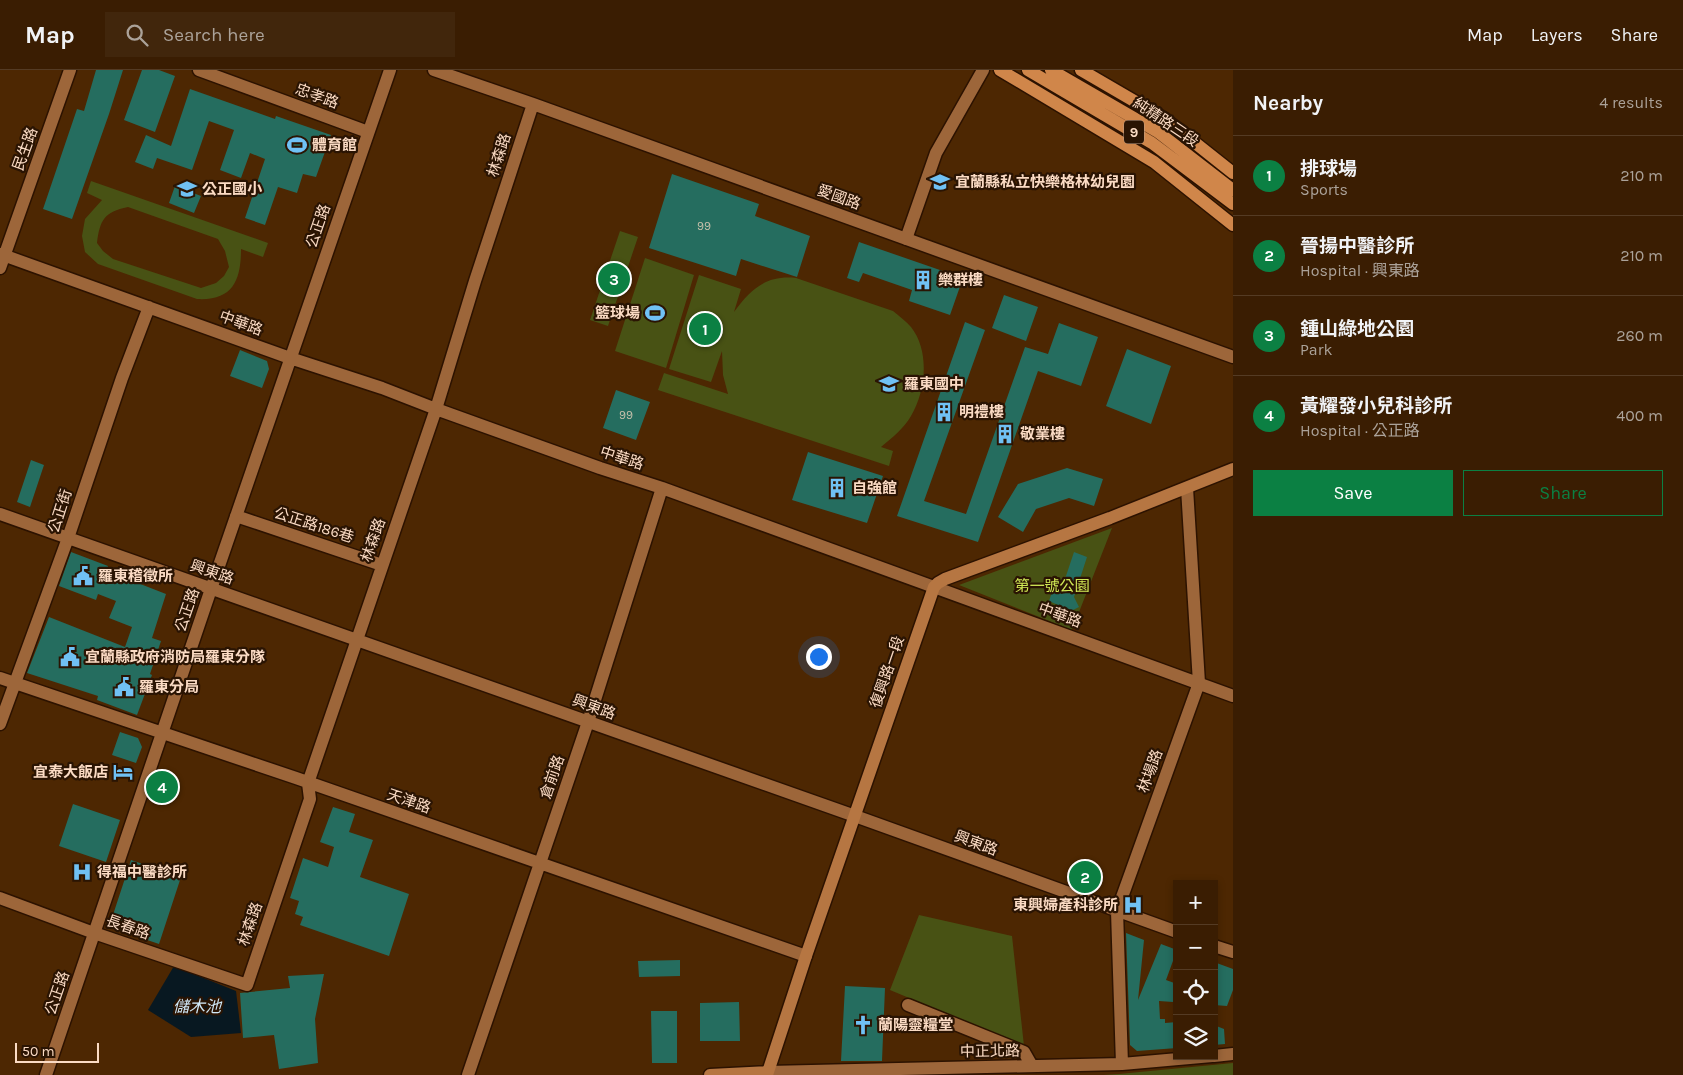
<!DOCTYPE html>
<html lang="en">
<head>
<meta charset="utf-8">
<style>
	body { margin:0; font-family:Karla,"Noto Sans TC",sans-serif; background:#41260c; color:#f1f3f6 }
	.controls { position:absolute; right:15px; bottom:15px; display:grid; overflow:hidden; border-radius:0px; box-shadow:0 2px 8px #0003 }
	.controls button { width:45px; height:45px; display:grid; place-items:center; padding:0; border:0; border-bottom:1px solid #543b24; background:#3a1d02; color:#f1f3f6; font:25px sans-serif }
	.scale { position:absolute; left:15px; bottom:12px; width:84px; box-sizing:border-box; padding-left:5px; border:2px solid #fbdbc4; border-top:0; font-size:14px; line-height:18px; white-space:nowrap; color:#fbdbc4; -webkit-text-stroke:4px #2a1403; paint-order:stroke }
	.you { position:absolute; left:818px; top:586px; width:18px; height:18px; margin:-12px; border:4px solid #fff; border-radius:50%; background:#1a73e8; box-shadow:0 0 0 8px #1a73e833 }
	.badge { display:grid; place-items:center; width:32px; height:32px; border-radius:50%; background:#0b8043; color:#fff; font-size:16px; font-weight:700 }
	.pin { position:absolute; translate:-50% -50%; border:2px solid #fff; box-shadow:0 1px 5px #0006 }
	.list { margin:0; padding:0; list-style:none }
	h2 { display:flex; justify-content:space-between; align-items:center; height:65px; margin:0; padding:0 20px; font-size:21px }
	h2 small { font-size:16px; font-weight:400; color:#aba299 }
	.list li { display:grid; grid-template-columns:32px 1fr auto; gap:15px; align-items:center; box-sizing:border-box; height:80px; padding:0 20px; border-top:1px solid #543b24 }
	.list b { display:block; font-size:19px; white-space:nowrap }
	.list p { margin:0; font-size:16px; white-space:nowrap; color:#aba299 }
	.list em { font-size:16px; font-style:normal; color:#aba299 }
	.actions { display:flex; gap:10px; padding:15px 20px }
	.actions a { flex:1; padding:11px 0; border:1px solid #0b8043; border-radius:0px; text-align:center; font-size:18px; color:#0b8043 }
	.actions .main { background:#0b8043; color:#fff }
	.icon { flex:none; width:28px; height:28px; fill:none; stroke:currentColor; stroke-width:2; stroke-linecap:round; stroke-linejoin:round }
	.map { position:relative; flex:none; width:1233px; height:1005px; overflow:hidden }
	header { display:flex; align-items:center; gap:30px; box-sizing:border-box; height:70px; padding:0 25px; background:#3a1d02; border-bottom:1px solid #543b24 }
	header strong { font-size:24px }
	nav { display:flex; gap:28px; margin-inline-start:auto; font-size:18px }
	.search { width:350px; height:45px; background:#41260c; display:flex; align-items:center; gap:12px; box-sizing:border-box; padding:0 18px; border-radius:0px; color:#aba299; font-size:19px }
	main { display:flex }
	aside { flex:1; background:#3a1d02 }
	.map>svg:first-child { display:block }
</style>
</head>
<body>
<header>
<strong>Map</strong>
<div class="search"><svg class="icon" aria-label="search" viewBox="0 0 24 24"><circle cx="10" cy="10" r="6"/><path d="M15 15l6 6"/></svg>Search here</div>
<nav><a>Map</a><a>Layers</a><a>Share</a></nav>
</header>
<main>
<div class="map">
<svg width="1233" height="1005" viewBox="0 0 1233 1005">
	<rect width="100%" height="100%" fill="#4d2702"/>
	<path fill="#485214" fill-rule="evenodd" d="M91 111 268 173 263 187 241 179C241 210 233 231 197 229L98 194 85 182 82 166 85 149 102 130 87 123ZM128 137 218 169 225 181 229 197 224 206 216 213 201 218 113 189 103 181 97 173C100 150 104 142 128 137Z
		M620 161 638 167 608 256 590 250Z
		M645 188 694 205 666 298 615 281Z
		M699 205 741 219 734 242C751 219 766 205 796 208L893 241C899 246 906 251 911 257 930 281 926 321 911 346 904 358 892 368 881 377L893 381 889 396 658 320 664 303 728 324 723 305 722 281 711 312 669 299Z
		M1112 458 1072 560 959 515Z
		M919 845 1012 866 1024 976 890 920Z
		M1233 993V1005H1103L1119 1004Z"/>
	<path fill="#081821" d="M174 896 236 921 241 963 191 967 148 940Z"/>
	<path fill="#256d5f" d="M96 0H123L109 44 72 149 43 139 77 39 84 41Z
		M142 0H159L175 6 155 62 124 50Z
		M190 19 275 49 276 46 331 65 316 107 303 104 297 123 278 117 265 155 245 148 265 89 250 83 241 108 220 100 234 60 209 51 192 100 157 88 153 99 135 92 146 65 171 76Z
		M672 104 759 134 755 146 810 166 797 207 741 189 736 206 649 178Z
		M175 116 201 126 194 143 169 133Z
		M859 172 963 208 950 245 909 231 912 220 863 203 859 212 847 208Z
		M1004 225 1038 237 1026 271 992 258Z
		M965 252 985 260 924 431 966 444 1025 277 1048 284 1059 253 1098 267 1081 316 1038 301 978 472 897 446Z
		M1127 279 1171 296 1151 354 1106 336Z
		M240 280 267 291 269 299 262 318 230 306Z
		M616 320 650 332 636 370 603 358Z
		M808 382 883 406 867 453 792 430Z
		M31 390 44 395 30 437 17 432Z
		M1067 398 1103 409 1094 436 1069 428 1036 439 1023 462 998 447 1018 414Z
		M71 482 108 496 107 501 166 524 152 568 161 571 150 604 152 605 137 645 97 630 98 626 27 603 49 547 125 577 132 557 109 548 116 531 98 524 96 530 59 516Z
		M1074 482 1087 487 1074 527 1079 537 1063 545 1058 535 1049 531 1056 510 1064 512Z
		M120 662 138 668 142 677 136 693 112 685Z
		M73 734 120 750 106 792 59 776Z
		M333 737 355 744 349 762 373 770 360 807 409 824 389 886 300 855 303 847 295 844 299 831 290 828 303 788 328 797 334 777 320 772Z
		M131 790 181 807 159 874 109 857Z
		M1126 863 1144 870 1138 930 1161 874 1177 880 1166 910 1177 914 1173 932 1159 931 1160 949H1165V953L1177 952V978L1137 981 1130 975Z
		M680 890V906L639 907 638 891Z
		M1214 892 1233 899V920L1227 936 1214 935Z
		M324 904 315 949 318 993 279 999 274 965 243 968 240 923 290 918 288 906Z
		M845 916 885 918 882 991H841Z
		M739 932 740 971H700V933Z
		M651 941H677V993H652Z
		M1214 955 1224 959 1225 974 1214 975Z"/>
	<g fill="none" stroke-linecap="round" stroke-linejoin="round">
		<defs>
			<path id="street" d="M199 0 368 62
				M434 0 533 34 1233 287
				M906 169 936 83 983 0
				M0 184 290 288 382 318 436 339 600 398 662 418 1233 626
				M0 198 70 0
				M0 444 855 746 1177 862
				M236 446 382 495
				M0 608 296 708 806 886
				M0 654 68 468 122 308 149 237
				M0 828 94 863 247 915 310 729 308 713 436 339 475 211 533 34
				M1214 876 1233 882
				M908 935 1024 982 1032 996
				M1214 986 1233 984
				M1122 994 1117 841 1199 613 1187 418
				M46 1005 211 519 390 0
				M468 1005 588 652 662 418
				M767 1005 768 1002 1122 994 1212 986"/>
			<path id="secondary" d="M768 1002 806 886 934 517 938 513 945 509 1110 448 1233 399
				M710 1005 768 1002"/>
			<path id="primary" d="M1000 0 1154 92 1233 155
				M1028 0 1152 73 1233 134
				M1051 0 1158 62 1233 120
				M1081 0 1165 49 1233 103"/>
		</defs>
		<use href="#street" stroke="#2c1200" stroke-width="15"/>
		<use href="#secondary" stroke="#2c1200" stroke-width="15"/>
		<use href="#primary" stroke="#2c1200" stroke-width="15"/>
		<use href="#street" stroke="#9d663a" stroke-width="12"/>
		<use href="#secondary" stroke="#b67642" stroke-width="12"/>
		<use href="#primary" stroke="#d0864a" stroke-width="12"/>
	</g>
	<defs>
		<symbol id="stadium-bare" viewBox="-9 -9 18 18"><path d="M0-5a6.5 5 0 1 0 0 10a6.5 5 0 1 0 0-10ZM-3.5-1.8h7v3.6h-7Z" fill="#70c1f4" stroke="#2a1403" stroke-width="2.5" paint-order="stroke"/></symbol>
		<symbol id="school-bare" viewBox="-9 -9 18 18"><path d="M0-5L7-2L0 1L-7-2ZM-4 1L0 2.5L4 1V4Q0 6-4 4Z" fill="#70c1f4" stroke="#2a1403" stroke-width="2.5" paint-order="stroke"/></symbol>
		<symbol id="building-bare" viewBox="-9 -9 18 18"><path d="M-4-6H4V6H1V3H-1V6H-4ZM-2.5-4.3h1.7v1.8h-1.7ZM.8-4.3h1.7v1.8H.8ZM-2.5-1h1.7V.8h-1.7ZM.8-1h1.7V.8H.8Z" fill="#70c1f4" stroke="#2a1403" stroke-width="2.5" paint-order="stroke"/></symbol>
		<symbol id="civic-bare" viewBox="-9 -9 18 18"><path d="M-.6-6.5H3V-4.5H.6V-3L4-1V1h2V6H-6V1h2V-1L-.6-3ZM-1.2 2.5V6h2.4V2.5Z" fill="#70c1f4" stroke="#2a1403" stroke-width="2.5" paint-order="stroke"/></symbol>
		<symbol id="hotel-bare" viewBox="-9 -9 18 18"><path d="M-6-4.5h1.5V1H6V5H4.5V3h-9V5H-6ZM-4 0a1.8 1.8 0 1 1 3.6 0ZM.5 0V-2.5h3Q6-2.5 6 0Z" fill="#70c1f4" stroke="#2a1403" stroke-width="2.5" paint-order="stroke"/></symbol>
		<symbol id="hospital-bare" viewBox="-9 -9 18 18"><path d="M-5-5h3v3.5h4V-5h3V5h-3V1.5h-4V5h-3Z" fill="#70c1f4" stroke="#2a1403" stroke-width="2.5" paint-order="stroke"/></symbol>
		<symbol id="church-bare" viewBox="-9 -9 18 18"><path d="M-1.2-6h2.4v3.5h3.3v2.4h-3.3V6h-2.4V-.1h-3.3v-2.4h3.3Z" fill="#70c1f4" stroke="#2a1403" stroke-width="2.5" paint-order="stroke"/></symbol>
	</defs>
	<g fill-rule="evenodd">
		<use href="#stadium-bare" x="283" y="61" width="28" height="28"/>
		<use href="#school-bare" x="926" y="98" width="28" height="28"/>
		<use href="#school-bare" x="173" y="105" width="28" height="28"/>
		<use href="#building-bare" x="909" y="196" width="28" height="28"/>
		<use href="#stadium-bare" x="641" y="229" width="28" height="28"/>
		<use href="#school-bare" x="875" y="300" width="28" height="28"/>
		<use href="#building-bare" x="930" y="328" width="28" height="28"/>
		<use href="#building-bare" x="991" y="350" width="28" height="28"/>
		<use href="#building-bare" x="823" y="404" width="28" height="28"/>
		<use href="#civic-bare" x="69" y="492" width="28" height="28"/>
		<use href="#civic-bare" x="56" y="573" width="28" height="28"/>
		<use href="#civic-bare" x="110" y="603" width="28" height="28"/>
		<use href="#hotel-bare" x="109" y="688" width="28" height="28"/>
		<use href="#hospital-bare" x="68" y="788" width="28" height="28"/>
		<use href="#hospital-bare" x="1119" y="821" width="28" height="28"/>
		<use href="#church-bare" x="849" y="941" width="28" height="28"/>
	</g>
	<g text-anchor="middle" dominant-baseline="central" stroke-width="4.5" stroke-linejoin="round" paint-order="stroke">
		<g font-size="12" fill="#c6c0ab">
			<text x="704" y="156">99</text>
			<text x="626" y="345">99</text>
		</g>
		<rect fill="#2a1403" stroke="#bc9f8a" stroke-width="1" x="1124" y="50.5" width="20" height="23" rx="4"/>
		<g font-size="14" font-weight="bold" fill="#fbdbc4">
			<text x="1134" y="62">9</text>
		</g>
		<g font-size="15" fill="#fbdbc4" stroke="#2a1403">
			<text transform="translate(317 26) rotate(20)">忠孝路</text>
			<text transform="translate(1166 52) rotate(34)">純精路三段</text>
			<text transform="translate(25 79) rotate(-70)">民生路</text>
			<text transform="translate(499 85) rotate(-72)">林森路</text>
			<text transform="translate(839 127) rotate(20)">愛國路</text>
			<text transform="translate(318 156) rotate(-71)">公正路</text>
			<text transform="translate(241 253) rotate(20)">中華路</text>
			<text transform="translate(622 388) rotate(18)">中華路</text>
			<text transform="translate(60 441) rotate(-72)">公正街</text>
			<text transform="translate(314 455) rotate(18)">公正路186巷</text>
			<text transform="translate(373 470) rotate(-71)">林森路</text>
			<text transform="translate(212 502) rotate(19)">興東路</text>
			<text transform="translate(187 540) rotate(-71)">公正路</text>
			<text transform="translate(1060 545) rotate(20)">中華路</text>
			<text transform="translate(887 602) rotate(-71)">復興路一段</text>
			<text transform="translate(594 637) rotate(20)">興東路</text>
			<text transform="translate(1150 701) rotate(-70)">林場路</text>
			<text transform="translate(552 707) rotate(-71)">倉前路</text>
			<text transform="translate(409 731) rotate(19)">天津路</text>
			<text transform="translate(976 773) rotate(20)">興東路</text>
			<text transform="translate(250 854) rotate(-71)">林森路</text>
			<text transform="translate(128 857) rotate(19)">長春路</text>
			<text transform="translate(57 923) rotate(-71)">公正路</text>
			<text transform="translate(990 981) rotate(-1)">中正北路</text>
		</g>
		<g font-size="15" font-weight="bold" fill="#fbdbc4" stroke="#2a1403" text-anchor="start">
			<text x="312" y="75">體育館</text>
			<text x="955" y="112">宜蘭縣私立快樂格林幼兒園</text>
			<text x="202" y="119">公正國小</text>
			<text x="938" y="210">樂群樓</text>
			<text x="640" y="243" text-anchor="end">籃球場</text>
			<text x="904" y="314">羅東國中</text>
			<text x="959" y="342">明禮樓</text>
			<text x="1020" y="364">敬業樓</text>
			<text x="852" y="418">自強館</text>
			<text x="98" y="506">羅東稽徵所</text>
			<text x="85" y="587">宜蘭縣政府消防局羅東分隊</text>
			<text x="139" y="617">羅東分局</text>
			<text x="108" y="702" text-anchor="end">宜泰大飯店</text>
			<text x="97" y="802">得福中醫診所</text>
			<text x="1118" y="835" text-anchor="end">東興婦產科診所</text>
			<text x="878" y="955">蘭陽靈糧堂</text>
		</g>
		<g font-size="15" fill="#d2ea56" stroke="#2a1403">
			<text x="1052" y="516">第一號公園</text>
		</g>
		<g font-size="16" font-style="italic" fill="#cfe8f8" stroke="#2a1403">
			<text x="197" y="936">儲木池</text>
		</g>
	</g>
</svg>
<div class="controls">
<button>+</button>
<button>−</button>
<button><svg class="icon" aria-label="locate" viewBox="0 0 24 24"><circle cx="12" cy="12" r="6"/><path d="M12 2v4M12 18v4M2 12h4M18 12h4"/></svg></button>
<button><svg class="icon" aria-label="layers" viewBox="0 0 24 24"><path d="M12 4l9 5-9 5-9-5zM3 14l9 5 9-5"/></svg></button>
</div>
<div class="scale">50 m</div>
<div class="you"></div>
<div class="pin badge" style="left:705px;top:259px">1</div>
<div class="pin badge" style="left:1085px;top:807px">2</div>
<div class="pin badge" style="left:614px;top:209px">3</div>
<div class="pin badge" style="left:162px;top:717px">4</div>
</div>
<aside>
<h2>Nearby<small>4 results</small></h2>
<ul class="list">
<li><span class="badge">1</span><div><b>排球場</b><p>Sports</p></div><em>210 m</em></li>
<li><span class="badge">2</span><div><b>晉揚中醫診所</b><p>Hospital · 興東路</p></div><em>210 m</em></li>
<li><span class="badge">3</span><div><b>鍾山綠地公園</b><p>Park</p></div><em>260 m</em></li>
<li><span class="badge">4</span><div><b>黃耀發小兒科診所</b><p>Hospital · 公正路</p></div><em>400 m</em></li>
</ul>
<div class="actions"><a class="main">Save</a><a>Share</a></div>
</aside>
</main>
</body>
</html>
